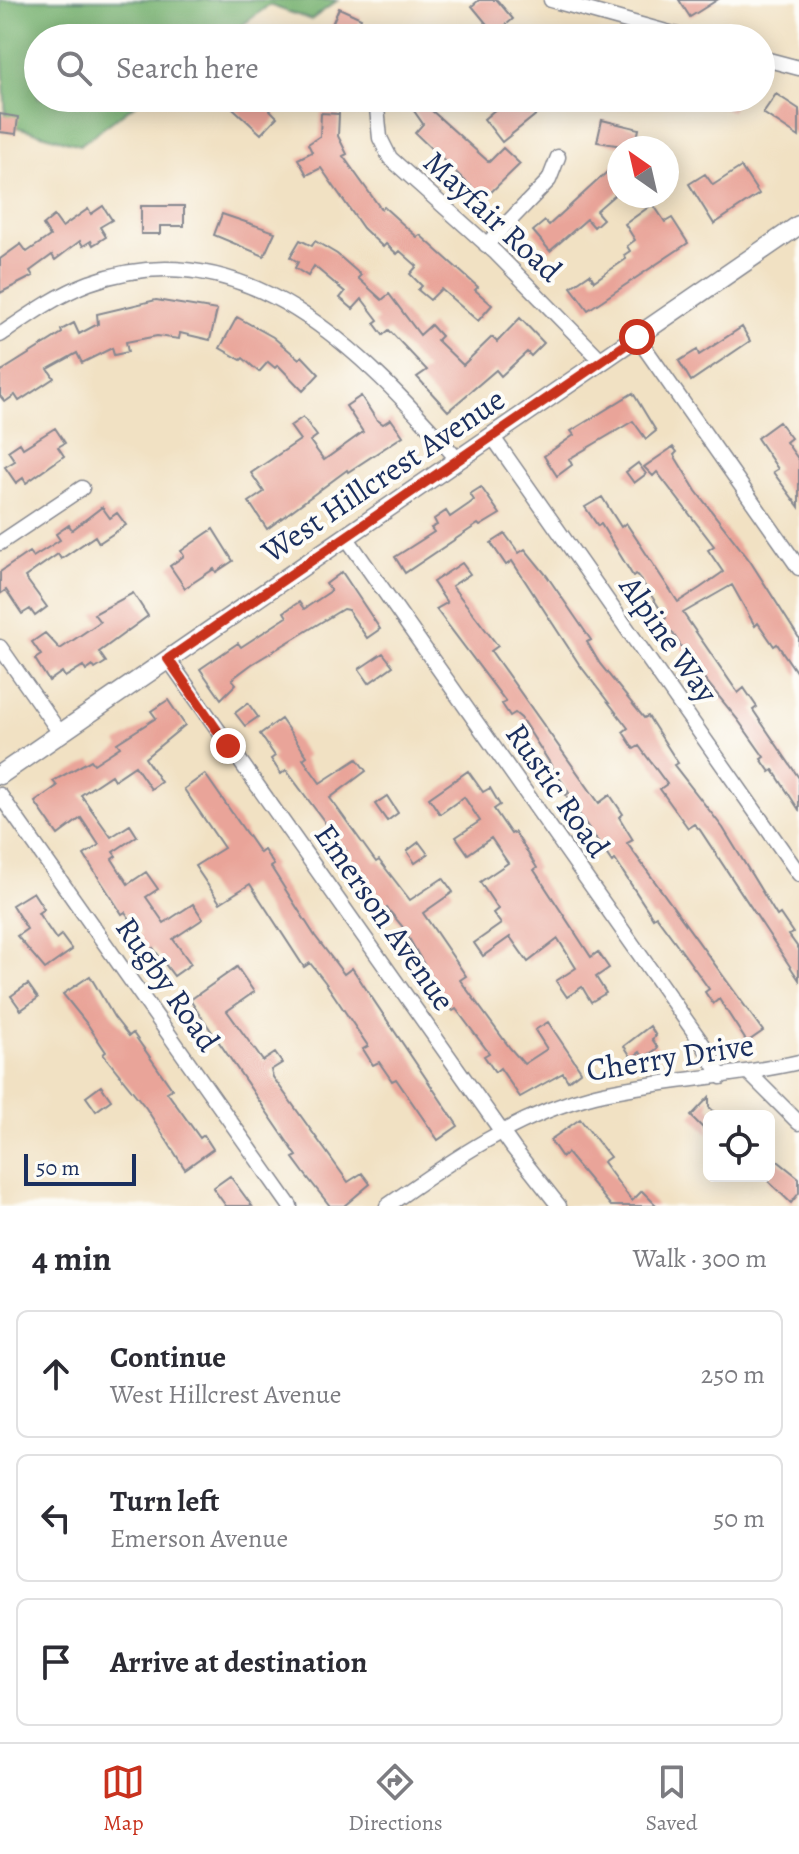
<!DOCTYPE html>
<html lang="en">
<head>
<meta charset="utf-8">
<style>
	body { margin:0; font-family:Alegreya,serif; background:#f2f2f3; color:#2b2b33 }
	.controls { position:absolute; right:24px; bottom:24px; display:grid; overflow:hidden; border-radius:12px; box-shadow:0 4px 20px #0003 }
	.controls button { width:72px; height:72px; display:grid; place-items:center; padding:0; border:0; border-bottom:2px solid #e1e1e2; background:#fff; color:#2b2b33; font:40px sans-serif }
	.compass { position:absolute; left:607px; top:136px; width:72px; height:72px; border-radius:50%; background:#fff; box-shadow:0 4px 20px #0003; rotate:326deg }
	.scale { position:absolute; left:24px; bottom:20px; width:112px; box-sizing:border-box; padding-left:8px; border:4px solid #1b2f5e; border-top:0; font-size:22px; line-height:28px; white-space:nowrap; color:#1b2f5e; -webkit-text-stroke:6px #fdfcf7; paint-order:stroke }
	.stop { position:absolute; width:24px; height:24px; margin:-18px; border:6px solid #c8321e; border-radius:50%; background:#fff }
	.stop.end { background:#c8321e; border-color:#fff; box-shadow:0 2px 8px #0008 }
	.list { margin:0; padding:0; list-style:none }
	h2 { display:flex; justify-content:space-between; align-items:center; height:104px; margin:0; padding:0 32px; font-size:34px }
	h2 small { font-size:26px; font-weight:400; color:#7c7c81 }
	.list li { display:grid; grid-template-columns:52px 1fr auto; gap:24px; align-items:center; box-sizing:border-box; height:128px; margin:0 16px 16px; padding:0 16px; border:2px solid #e1e1e2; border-radius:12px }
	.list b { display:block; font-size:30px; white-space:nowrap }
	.list p { margin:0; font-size:26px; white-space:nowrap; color:#7c7c81 }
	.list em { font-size:26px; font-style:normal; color:#7c7c81 }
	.icon { flex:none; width:44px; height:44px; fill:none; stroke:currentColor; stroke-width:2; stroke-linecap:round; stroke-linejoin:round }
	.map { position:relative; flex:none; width:799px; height:1206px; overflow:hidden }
	.search { position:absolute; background:#fff; box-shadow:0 4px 20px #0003; left:24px; right:24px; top:24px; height:88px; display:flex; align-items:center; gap:20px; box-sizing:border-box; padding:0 28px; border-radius:44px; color:#7c7c81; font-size:30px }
	.sheet { height:536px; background:#fff }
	nav { display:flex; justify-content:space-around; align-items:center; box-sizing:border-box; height:112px; border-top:2px solid #e1e1e2; background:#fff; font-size:22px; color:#7c7c81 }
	nav a { display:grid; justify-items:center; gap:4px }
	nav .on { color:#c8321e }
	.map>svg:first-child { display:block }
</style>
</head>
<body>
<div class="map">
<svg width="799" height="1206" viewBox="0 0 799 1206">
	<rect width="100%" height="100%" fill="#fdfcf7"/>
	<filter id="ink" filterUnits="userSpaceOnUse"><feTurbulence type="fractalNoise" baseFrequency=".0125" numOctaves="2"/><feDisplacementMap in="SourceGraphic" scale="16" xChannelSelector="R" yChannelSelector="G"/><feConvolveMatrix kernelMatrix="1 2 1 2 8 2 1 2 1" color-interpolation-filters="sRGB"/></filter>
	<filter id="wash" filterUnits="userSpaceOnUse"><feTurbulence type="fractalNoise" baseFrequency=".006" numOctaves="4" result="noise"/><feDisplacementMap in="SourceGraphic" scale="32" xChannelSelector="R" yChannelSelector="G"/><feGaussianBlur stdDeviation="1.8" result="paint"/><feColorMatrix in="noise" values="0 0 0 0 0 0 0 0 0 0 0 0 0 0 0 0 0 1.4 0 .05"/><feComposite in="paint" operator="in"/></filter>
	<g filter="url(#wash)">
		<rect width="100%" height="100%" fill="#f1e1c3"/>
		<path fill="#74b06e" stroke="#487066" stroke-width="2" d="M0 0H338L311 20 269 5 225 38H38V98H144L80 145 6 124Z"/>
		<g id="blocks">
			<path fill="#e9a499" d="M479 0H497L513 19 495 34 472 6Z
				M679 0H717L690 17Z
				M339 8 361 18 353 38H326Z
				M776 94 799 109V137L763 113Z
				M222 98H258L277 117 261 134Z
				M405 98H446L430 109 489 162 503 148 520 164 484 199 415 133 423 124Z
				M509 98H534L543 109 502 142 484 119Z
				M699 98H736L732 111 698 101Z
				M321 113 339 114 338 136 347 154 343 156 381 209 384 207 417 237 420 235 478 287 475 290 492 305 478 321 441 289 430 300 418 290 422 286 410 274 417 266 400 251 397 254 386 244 383 247 363 228 321 168 307 175 298 159 312 152 308 144 320 136Z
				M0 114 18 117 16 134 0 132Z
				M602 120 639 129 635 148 597 142Z
				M619 161V191L596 211 603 219 594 227 587 219 550 251 533 231 545 221 549 225Z
				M741 167 759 194 714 224 689 184 705 174 713 185Z
				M653 204 665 222 672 218 688 243 588 310 571 287 590 274 594 281 626 259 624 255 630 251 627 246 635 240 625 224Z
				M103 206 112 220 100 227 106 237 93 245 91 241 83 246 80 241 55 260 52 255 30 271 33 276 0 293V259L21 244 27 252 50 236 43 225 54 216 62 227 88 209 91 214Z
				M141 206H184V226H160V234H141Z
				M222 214 275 232 264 256 214 235Z
				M300 240 312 246 315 241 337 254 361 275 358 278 382 300 389 294 420 335 431 325 441 336 437 340 463 365 492 337 497 342 520 318 544 343 531 356 527 352 501 376 496 370 448 411 417 377 427 370 389 330 383 335 374 323 378 320 362 299 353 309 340 298 345 292 314 266 308 276 295 268 298 262 290 257Z
				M156 300 217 310 210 340 180 333 179 339 157 336 126 342 128 352 114 355 112 348 82 363 77 353 48 369 54 378 19 401 15 395 5 402 0 396V372L62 333 61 330 74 323 79 334 98 324 97 314Z
				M237 317 273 337 299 359 302 356 319 374 303 391 278 365 275 368 268 362 259 372 243 358 241 360 220 348Z
				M742 327 750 341 691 381 679 361 697 350 699 355Z
				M633 393 656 431 646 439 633 421 569 459 572 465 557 476 544 456 574 435 571 431Z
				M361 396 376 419 383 424 391 419 403 436 348 472 347 470 267 529 249 502 264 492 251 473 300 440 290 426 303 417 317 436 310 441 324 460 363 432 346 406Z
				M779 422 791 438 786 442 799 460V507L773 472 778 469 757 438Z
				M55 428 65 443 58 447 64 456 26 483 23 478 16 483 5 467 15 461 8 451 20 443 23 448Z
				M673 447 677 452 674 455 696 491 750 561 799 638V676L777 644 774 646 758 623 755 626 732 585 683 613 738 693 744 688 757 707 753 710 799 778V810L773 770 770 772 761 759 764 757 738 720 690 661 672 632 669 633 661 622 666 618 641 580 636 574 633 576 601 524 598 526 585 507 602 497 621 527 626 523 678 602 700 588 723 572 708 550 714 546 657 472 653 476 644 467Z
				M638 463 646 474 634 483 626 472Z
				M481 487 500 514 480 526 478 524 405 573 395 557 434 532 431 528 437 525 434 519 446 511 450 517 469 504 474 500 470 494Z
				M102 507 110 518 117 513 126 525 99 543 95 536 61 559 58 554 25 577 47 607 35 616 30 609 22 614 6 590 0 594V572L29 552 33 557 60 540 56 534 69 525 72 530Z
				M213 529 233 561 216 572 214 569 185 588 170 566 184 556 181 551Z
				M505 534 519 553 525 549 547 576 591 640 587 642 600 664 644 718 648 716 678 763 674 765 723 828 777 916 780 914 793 933 789 935 799 949V980L700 830 694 824 688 828 660 789 667 784 639 746 634 749 623 732 628 728 579 664 512 561 506 565 491 543Z
				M462 563 470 574 452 586 498 646 491 651 599 803 610 795 623 814 619 817 633 840 627 843 763 1031 747 1042 719 999 713 1004 705 992 709 989 676 943 656 916 653 918 615 860 612 862 566 795 569 793 521 718 515 713 510 716 502 704 506 702 436 609 447 603 433 582Z
				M342 572 380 629 367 638 348 610 343 609 252 664 232 679 236 684 221 699 200 669 238 643 241 647 287 617 284 612 299 602 304 609 331 591 326 584Z
				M133 593 148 616 99 652 106 662 95 669 93 666 86 671 83 666 65 677 62 672 49 681 35 659 41 655 32 642 45 633 60 649 100 622 94 614Z
				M383 653 393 666 369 683 359 669Z
				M168 700 185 725 145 758 161 782 151 789 135 766 114 780 111 775 81 795 111 837 130 825 137 836 113 852 116 856 112 859 128 884 146 872 158 889 146 897 164 923 193 904 203 919 173 939 191 964 174 976 153 948 147 953 136 937 141 934 125 912 122 914 84 855 99 845 81 818 58 835 35 802 57 786 53 781 91 760 94 764 120 747 117 743 156 718 151 711Z
				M248 703 258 717 245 726 235 713Z
				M281 719 307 756 303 759 320 783 357 759 366 771 330 798 376 862 379 860 410 900 443 878 453 892 423 913 466 976 460 980 510 1048 524 1064 547 1049 535 1030 548 1022 581 1071 568 1081 563 1073 520 1097 500 1068 495 1072 484 1056 489 1053 456 1009 453 1011 442 996 402 926 387 908 382 911 343 855 347 852 330 829 286 770 281 774 271 759 275 756 260 734Z
				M468 771 483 792 490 788 500 805 494 809 511 834 515 832 537 868 534 870 591 957 598 952 609 968 596 977 606 993 591 1002 582 987 567 997 556 981 576 968 558 939 528 962 510 937 483 956 474 943 501 924 493 913 498 909 480 882 508 863 491 838 468 854 456 837 480 821 464 797 440 814 429 798Z
				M205 774 260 853 264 850 274 865 271 867 315 936 344 974 352 968 458 1126 438 1140 396 1079 392 1081 379 1062 373 1065 363 1049 368 1046 325 982 310 963 304 967 250 884 220 903 195 866 224 848 184 789Z
				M387 796 398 813 387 821 375 804Z
				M419 842 428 854 415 863 407 851Z
				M33 892 44 909 38 913 56 939 61 935 72 950 45 969 17 936 27 929 12 905Z
				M237 967 254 992 227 1011 263 1061 275 1053 282 1063 271 1070 273 1077 348 1182 362 1173 370 1184 344 1206H330L304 1173 293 1158 297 1156 190 1000Z
				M90 976 114 1017 129 1036 133 1033 172 1089 167 1092 200 1138 204 1135 213 1149 185 1169 146 1108 103 1054 106 1052 88 1025 63 994Z
				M28 984 38 998 21 1010 11 996Z
				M650 1026 656 1036 652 1039 658 1048 644 1058 640 1052 632 1058 624 1046Z
				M101 1086 111 1100 96 1111 86 1097Z
				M709 1097V1107L719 1116H709V1134L691 1116Z
				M580 1119 610 1157 603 1162 632 1201 642 1191 657 1206H611L567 1153 562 1157 550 1140Z
				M769 1154 799 1178V1193L791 1203 769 1182Z
				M230 1176 252 1206H226L213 1188Z"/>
		</g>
	</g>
	<g filter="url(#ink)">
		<use href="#blocks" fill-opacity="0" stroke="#868890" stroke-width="2"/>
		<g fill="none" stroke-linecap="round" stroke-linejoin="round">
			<defs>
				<path id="minor" d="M551 0 688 38
					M761 58 799 68
					M376 98 380 138 390 158 496 253 602 361
					M486 245 549 180 558 157
					M0 335C28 316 57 295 89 283 245 226 364 353 458 460
					M637 337 799 568
					M492 436 799 874
					M346 537 704 1046 721 1077
					M0 543 82 488
					M0 647 60 733
					M168 659 514 1149 559 1206
					M0 795 290 1206
					M750 1074 799 1123
					M387 1206C452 1160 516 1115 595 1095 662 1079 732 1078 799 1062"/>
				<path id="tertiary" d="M0 775 799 225"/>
			</defs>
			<use href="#minor" stroke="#868890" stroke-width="17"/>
			<use href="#tertiary" stroke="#868890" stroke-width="21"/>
			<use href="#minor" stroke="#fff" stroke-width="14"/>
			<use href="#tertiary" stroke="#fff" stroke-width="18"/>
		</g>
	</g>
	<g fill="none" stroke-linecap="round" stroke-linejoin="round" filter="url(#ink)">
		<path stroke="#c8321e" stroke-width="10" d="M228 746 168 659 637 337"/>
	</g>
	<g text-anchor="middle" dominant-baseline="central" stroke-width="8" stroke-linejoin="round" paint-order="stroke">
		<g font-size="32" fill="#1b2f5e" stroke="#fdfcf7">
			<text transform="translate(493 216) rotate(43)">Mayfair Road</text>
			<text transform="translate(383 475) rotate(-34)">West Hillcrest Avenue</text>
			<text transform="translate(669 639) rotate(55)">Alpine Way</text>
			<text transform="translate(558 790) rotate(55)">Rustic Road</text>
			<text transform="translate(385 917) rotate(55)">Emerson Avenue</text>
			<text transform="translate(168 984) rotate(55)">Rugby Road</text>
			<text transform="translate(670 1057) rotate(-9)">Cherry Drive</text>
		</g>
	</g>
</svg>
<div class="controls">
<button><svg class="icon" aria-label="locate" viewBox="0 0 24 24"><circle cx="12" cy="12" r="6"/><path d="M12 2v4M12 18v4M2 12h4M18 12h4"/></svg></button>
</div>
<svg class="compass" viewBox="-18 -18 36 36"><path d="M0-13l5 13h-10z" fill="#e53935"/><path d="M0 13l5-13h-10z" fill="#7c7c81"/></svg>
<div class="scale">50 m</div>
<div class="stop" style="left:637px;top:337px"></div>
<div class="stop end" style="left:228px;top:746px"></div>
<div class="search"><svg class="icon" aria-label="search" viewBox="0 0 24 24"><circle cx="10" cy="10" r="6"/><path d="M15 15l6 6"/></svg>Search here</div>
</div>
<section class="sheet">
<h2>4 min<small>Walk · 300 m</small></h2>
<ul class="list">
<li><svg class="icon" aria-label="ahead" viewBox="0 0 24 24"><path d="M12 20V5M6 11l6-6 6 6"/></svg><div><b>Continue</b><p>West Hillcrest Avenue</p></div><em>250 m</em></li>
<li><svg class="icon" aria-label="left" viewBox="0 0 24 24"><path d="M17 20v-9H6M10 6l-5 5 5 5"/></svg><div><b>Turn left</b><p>Emerson Avenue</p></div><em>50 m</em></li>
<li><svg class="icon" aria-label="arrive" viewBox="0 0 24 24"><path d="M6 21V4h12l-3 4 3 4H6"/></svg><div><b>Arrive at destination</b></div></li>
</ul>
</section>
<nav>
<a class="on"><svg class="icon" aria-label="map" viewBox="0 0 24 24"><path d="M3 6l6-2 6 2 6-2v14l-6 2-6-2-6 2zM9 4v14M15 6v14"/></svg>Map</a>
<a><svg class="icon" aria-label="directions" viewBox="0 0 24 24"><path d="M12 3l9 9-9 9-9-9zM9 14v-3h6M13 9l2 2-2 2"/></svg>Directions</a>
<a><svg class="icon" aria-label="saved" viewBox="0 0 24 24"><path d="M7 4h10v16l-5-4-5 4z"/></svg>Saved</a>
</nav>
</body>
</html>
